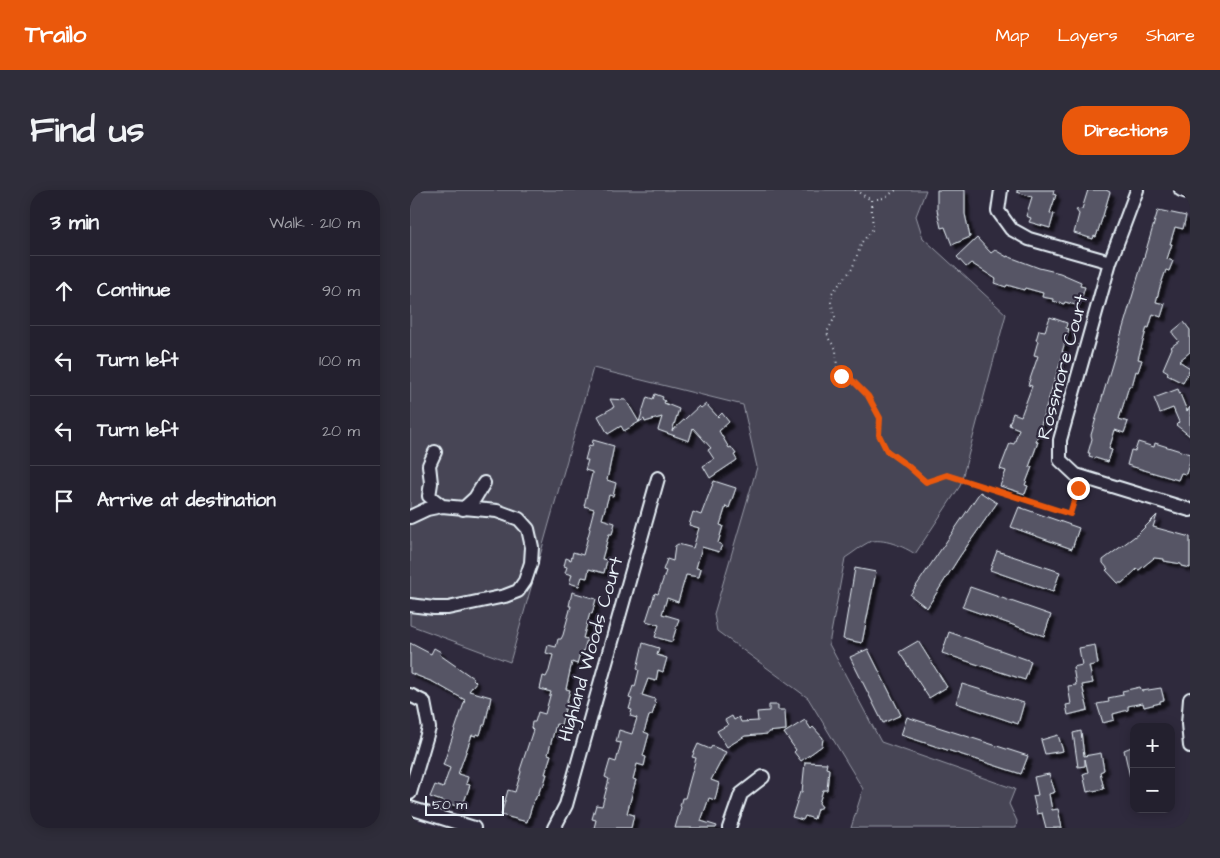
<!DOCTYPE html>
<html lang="en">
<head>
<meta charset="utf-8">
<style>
	body { margin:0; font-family:"Architects Daughter",sans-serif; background:#2f2d3a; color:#f1f3f6 }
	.controls { position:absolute; right:15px; bottom:15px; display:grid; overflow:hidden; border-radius:10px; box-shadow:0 2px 12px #0003 }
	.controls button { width:45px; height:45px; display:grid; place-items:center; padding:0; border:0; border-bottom:1px solid #403e4a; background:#23202e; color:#f1f3f6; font:25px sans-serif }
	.scale { position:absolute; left:15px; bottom:12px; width:79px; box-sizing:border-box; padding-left:5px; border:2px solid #e8f1f8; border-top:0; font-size:14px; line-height:18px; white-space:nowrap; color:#e8f1f8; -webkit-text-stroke:4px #2f2a3d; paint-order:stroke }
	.stop { position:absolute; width:15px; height:15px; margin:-11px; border:4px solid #ea580c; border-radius:50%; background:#fff }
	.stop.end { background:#ea580c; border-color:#fff; box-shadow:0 1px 5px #0008 }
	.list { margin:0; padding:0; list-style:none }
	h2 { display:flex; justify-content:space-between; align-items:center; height:65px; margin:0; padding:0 20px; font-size:21px }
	h2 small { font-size:16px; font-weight:400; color:#a3a3aa }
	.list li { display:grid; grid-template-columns:32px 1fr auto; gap:15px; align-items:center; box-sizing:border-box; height:70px; padding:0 20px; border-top:1px solid #403e4a }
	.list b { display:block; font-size:19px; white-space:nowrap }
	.list em { font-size:16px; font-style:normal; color:#a3a3aa }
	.icon { flex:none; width:28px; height:28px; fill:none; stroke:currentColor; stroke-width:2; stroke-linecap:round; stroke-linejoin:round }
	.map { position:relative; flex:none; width:780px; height:638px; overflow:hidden; border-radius:20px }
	header { display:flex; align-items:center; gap:30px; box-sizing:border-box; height:70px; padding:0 25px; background:#ea580c; color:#fff }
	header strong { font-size:24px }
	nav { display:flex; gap:28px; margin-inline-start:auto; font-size:18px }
	.intro { display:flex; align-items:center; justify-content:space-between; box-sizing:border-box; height:120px; padding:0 30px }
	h1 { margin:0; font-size:35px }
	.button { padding:12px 22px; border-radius:20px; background:#ea580c; color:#fff; font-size:18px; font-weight:700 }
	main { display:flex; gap:30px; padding:0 30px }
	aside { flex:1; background:#23202e; border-radius:20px; box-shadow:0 2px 12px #0003 }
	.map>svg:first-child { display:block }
</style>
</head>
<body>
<header>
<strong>Trailo</strong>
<nav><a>Map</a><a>Layers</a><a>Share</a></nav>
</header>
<div class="intro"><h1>Find us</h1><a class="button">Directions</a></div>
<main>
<aside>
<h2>3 min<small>Walk · 210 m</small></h2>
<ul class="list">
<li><svg class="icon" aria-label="ahead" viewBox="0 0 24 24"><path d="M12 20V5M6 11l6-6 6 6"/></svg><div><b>Continue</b></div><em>90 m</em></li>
<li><svg class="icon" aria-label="left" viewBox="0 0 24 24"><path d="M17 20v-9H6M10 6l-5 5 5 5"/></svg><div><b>Turn left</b></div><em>100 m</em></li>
<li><svg class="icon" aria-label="left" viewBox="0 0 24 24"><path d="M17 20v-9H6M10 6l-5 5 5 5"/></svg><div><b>Turn left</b></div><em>20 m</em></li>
<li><svg class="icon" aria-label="arrive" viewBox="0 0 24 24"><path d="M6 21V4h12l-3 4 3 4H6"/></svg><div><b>Arrive at destination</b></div></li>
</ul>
</aside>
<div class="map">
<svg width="780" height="638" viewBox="0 0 780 638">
	<defs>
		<filter id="shadow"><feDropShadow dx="4.5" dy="4.5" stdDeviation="1" flood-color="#0009"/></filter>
	</defs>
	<rect width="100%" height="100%" fill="#2f2a3d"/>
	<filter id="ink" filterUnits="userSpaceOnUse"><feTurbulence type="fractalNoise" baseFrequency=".02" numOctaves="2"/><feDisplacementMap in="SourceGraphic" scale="10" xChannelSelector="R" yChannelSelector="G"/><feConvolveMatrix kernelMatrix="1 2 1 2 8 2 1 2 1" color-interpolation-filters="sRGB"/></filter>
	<g filter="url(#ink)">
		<path fill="#464455" stroke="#979aa6" d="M0 0H516L506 26 513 48 596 124 550 296 505 364C495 357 472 347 459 352 451 356 443 363 435 368L419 454 471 552 605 599 599 614 607 631 606 638H441L453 599 398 508 307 441 304 424 347 277 333 215 183 178 100 472 0 435Z"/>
		<path fill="#575565" stroke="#e8f1f8" filter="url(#shadow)" d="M527 0H555V24L560 47 542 55 535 37 531 38 527 20Z
			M607 0H644L643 4 646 5 640 23 644 24 640 38 619 32 621 28 616 26 622 7 607 2Z
			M678 0H696L700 2 692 29 686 47 684 46 683 49 664 43 669 24 666 20 672 19Z
			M748 20 776 26 773 39 765 37 760 54H762L757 69 763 71 759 81 756 80 750 97 746 112 755 114 751 127 743 124 739 138 737 137 728 169 732 170 728 182 726 181 722 196H719L709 229 718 232 714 243 705 240 699 259 702 260 698 272 679 266 680 263H678L682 249 681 245Z
			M567 48 581 63 585 60 597 67V66L629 78 650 83 671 92 670 96 675 97 669 116 655 112 654 114 643 111V109L632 107 633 103 615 98 614 100 597 95 596 97 584 93 586 89 561 73 556 77 547 67Z
			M640 127 657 133 656 138 659 139 652 162H654L643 195 626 251 628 252 619 277H622L615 295 618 296 615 304 590 296 596 281 590 279 600 253 604 254 609 239 599 235 603 223 611 226 622 196 618 195 628 166 624 165 628 151 626 150 629 140 635 141Z
			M774 132 780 140V162L769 171 780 178 773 193 757 185 758 182 753 179 762 158 761 157 769 151 763 144V141Z
			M768 199 777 221 780 217V246L766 235 769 232 763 218 750 223 744 208Z
			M245 204 253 207 252 209 255 211 254 213 269 219 262 241 289 216 291 218 296 214 308 227 312 223 319 232 309 241 319 258 321 257 326 264 324 265 327 270 300 288 293 276 304 269 298 260 301 258 283 238 279 251 248 240 252 227 235 232 234 229 214 241 211 236 198 244 188 226 204 217 200 209 216 210 229 232 237 207 243 209Z
			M183 250 204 256 197 290 206 293 203 306 199 305 192 329 205 333 202 344H199L192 369 197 370 194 383 179 379 177 388 172 387 169 396 159 393 162 385 155 383 157 377 154 376 156 368 161 370 163 362 173 365 180 339 179 338 184 319 174 316 182 284V282L175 280 178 270H175L179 255 182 256Z
			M728 252 744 257 745 253 780 264V271L776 284 771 283 768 290 717 275 721 260 725 261Z
			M304 291 326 298 319 318 316 316 310 335 313 336 308 353 312 355 309 362 292 357 286 378 291 379 289 387 276 385 268 412 257 408 252 424 269 429 262 452 245 447 249 435 236 431 245 403 248 404 256 381 253 380 257 369 263 371 265 356 268 354 283 358 289 338 279 335 283 322 291 325Z
			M570 302 587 313 550 366 517 418 500 405Z
			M609 317 669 338 662 359 601 337Z
			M747 325 743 337 780 347V378L771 376V374L754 371V369L744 368 729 380 727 379 712 393H708L696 380 698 379 693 373V370L728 344Z
			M587 361 650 382 643 402 580 380Z
			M445 378 466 382 452 453 433 449Z
			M560 397 641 425 634 446 552 417Z
			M162 402 186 409 182 424 180 423 173 448 177 449 173 463H170L167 474 162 472 156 499 160 500 151 535 146 534 138 564 141 565 135 584H137L133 597 131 596 128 606 127 605 125 610H124L117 632 91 625 98 600 105 602 111 582 110 580 123 540 121 538 122 532H125L128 522 135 524 141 502 130 499 133 486 136 487 139 481 143 465 136 463 138 455 146 457 148 449H151L153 445 161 416H159Z
			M539 442 621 471 615 490 532 463Z
			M508 451 537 497 519 508 489 462Z
			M0 453 21 464 24 458 31 462 30 465 63 488V489L66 492 59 501 81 507 75 535H73L70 545 66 544V546L62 545 48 584 58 587 56 594 60 595 54 612 51 611 49 617 20 607 25 595 33 598 40 578 33 575 55 510 23 492 0 483Z
			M233 453 249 458 247 465 257 468 253 482 248 480 246 491 238 489 232 505 245 509 244 512 246 513 242 525 239 526 234 542 239 544 233 566 236 567 234 576 227 574 223 589 226 590 217 623 224 625 221 638H184L186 630 182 629 186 615 192 616 199 589 195 587 200 570 206 572 211 553 206 552 209 540 222 544 227 528 220 526 222 520 219 519 222 509 219 508 223 496 225 497 229 480 227 479Z
			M685 455 688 474 679 476 683 493 672 495 678 520 658 525 656 515 661 514 658 496 666 495 663 477 672 475 669 458Z
			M458 459 491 525 473 533 440 467Z
			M552 494 614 513 608 534 546 513Z
			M730 497 732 501 751 498 754 510 750 511V513L734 517 733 513 718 516V520L703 524 704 530 693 533 687 514 699 512 698 508 713 505 712 501Z
			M359 515H368V520H375L376 540 358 542V544L335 546 317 557 307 541 318 535 315 530 322 526 324 530 329 527 331 532 348 531 347 522 359 521Z
			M497 527 618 566 611 584 491 545Z
			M395 530 401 539 403 537 413 548 412 556 391 571 384 562 386 560 374 543Z
			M671 541 674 566 691 563 694 580 690 582 694 599 677 602 673 584 678 582 675 569V576L668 577 663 543Z
			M648 545 653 561 635 564 631 550Z
			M288 554 300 559 302 556 316 562 301 590 309 593 305 610 299 608 291 631 307 636 306 638H265L271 617 270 616 272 608H275L286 568 282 567Z
			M724 556V587H720L714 560Z
			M395 572 417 573 416 578 419 579 417 600H413L409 613 412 617 407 619 404 629 395 626 393 630 382 627 390 602H392Z
			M639 584 645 602 639 604 642 620 648 619 652 638H636L632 623 627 624 623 606 628 605 624 587Z"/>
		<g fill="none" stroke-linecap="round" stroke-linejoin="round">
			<defs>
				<path id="minor" d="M591 0 588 21 601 39 619 49 700 72
					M727 0 700 72 650 250V270L666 285 780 320
					M771 0 780 3
					M53 319 65 308 74 293
					M0 327 17 319 32 316
					M0 415 24 418H38L95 406 108 401 115 391 121 373 122 357 118 339 109 329 87 321 32 316 19 306 21 293 19 275 25 262
					M0 505 14 512 19 538 0 603
					M780 509 778 534 780 556
					M0 618 64 638
					M144 638 156 615 248 288
					M319 638 331 604 353 587"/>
			</defs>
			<use href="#minor" stroke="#e8f1f8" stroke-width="16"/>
			<path stroke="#e8f1f8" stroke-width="2" stroke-dasharray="1 4" stroke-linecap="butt" d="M445 0 461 10 474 8 486 0
				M461 10 463 39 452 52 442 79 422 103 421 112 425 127 417 142 419 149 426 159 427 181 431 186 442 190 458 206 470 228 469 245 477 261 499 276 516 292 537 285 660 324 668 298"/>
			<use href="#minor" stroke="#2f2a3d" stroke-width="12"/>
		</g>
	</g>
	<g fill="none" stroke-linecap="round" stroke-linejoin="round" filter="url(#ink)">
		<path stroke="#ea580c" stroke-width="6" d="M431 186 442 190 458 206 470 228 469 245 477 261 498 276 516 292 537 285 660 324 668 298"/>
	</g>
	<g text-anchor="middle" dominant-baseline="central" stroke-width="4.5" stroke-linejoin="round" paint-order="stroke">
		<g font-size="19" fill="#e8f1f8" stroke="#2f2a3d">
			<text transform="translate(653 177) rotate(-75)">Rossmore Court</text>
			<text transform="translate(181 459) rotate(-74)">Highland Woods Court</text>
		</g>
	</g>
</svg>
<div class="controls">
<button>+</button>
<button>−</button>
</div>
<div class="scale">50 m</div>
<div class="stop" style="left:431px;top:186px"></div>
<div class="stop end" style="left:668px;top:298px"></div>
</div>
</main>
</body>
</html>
